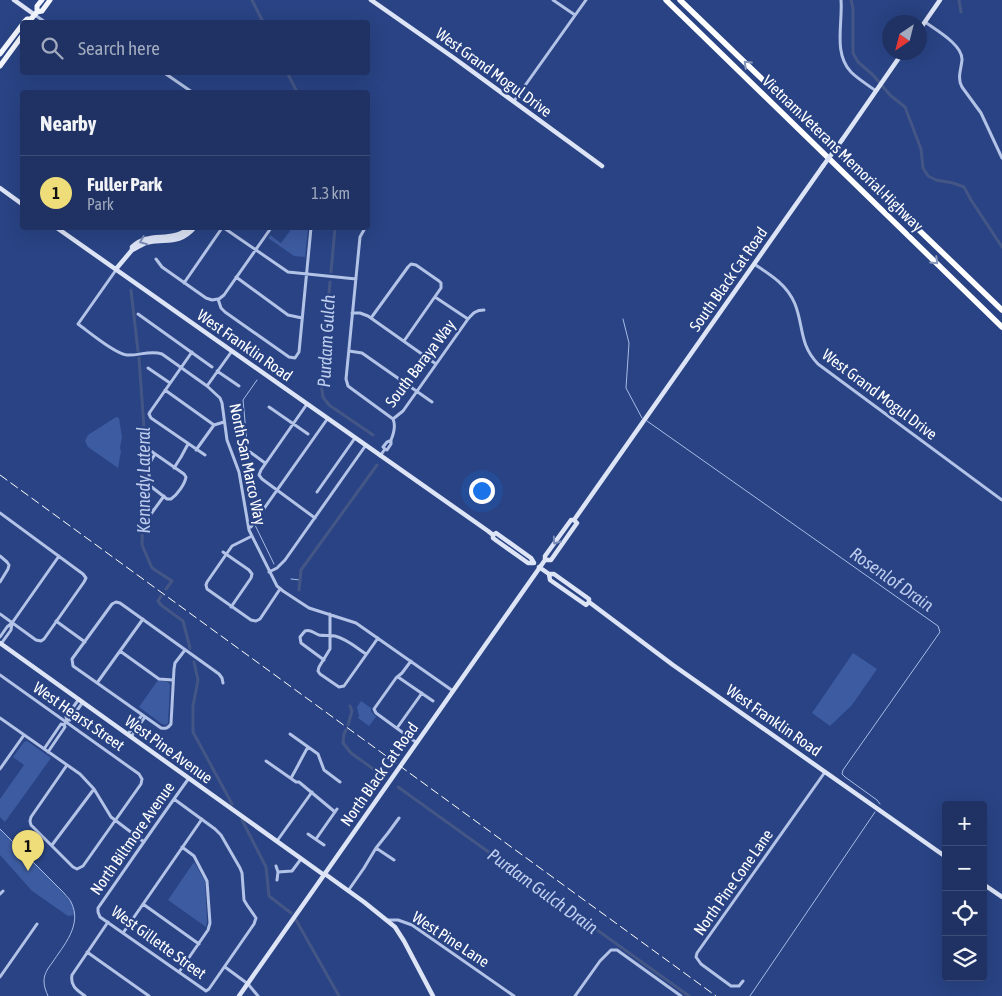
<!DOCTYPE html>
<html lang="en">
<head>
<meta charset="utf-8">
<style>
	body { margin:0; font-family:"Asap Condensed",sans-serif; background:#2c3e6c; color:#f1f3f6 }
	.controls { position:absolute; right:15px; bottom:15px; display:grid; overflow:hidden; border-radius:5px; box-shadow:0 5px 20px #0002 }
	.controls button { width:45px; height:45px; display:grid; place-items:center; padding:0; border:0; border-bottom:1px solid #3c4d78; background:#1f3263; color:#f1f3f6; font:25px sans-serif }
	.compass { position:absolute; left:882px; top:15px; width:45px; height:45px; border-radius:50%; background:#1f3263; box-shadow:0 5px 20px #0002; rotate:215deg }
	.you { position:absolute; left:481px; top:490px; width:18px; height:18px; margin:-12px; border:4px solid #fff; border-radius:50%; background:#1a73e8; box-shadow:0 0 0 8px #1a73e833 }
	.badge { display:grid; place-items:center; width:32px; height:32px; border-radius:50%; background:#eedd79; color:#111; font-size:16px; font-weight:700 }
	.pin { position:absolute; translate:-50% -41px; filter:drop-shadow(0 1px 2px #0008) }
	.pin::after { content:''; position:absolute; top:26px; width:18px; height:15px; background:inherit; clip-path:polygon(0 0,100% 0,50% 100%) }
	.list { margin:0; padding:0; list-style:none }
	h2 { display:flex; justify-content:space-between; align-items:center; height:65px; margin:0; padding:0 20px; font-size:21px }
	h2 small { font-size:16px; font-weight:400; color:#a1aabe }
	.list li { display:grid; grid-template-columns:32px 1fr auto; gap:15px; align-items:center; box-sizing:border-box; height:75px; padding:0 20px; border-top:1px solid #3c4d78 }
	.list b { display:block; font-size:19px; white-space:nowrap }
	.list p { margin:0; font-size:16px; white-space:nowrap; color:#a1aabe }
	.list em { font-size:16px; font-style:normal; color:#a1aabe }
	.icon { flex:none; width:28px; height:28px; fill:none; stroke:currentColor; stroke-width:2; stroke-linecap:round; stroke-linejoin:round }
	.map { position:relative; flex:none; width:1002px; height:996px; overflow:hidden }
	.search { position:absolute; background:#1f3263; box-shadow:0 5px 20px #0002; left:20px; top:20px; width:350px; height:55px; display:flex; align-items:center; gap:12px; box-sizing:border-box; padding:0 18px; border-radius:5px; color:#a1aabe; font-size:19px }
	.panel { position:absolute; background:#1f3263; box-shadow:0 5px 20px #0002; left:20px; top:90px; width:350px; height:140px; border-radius:5px }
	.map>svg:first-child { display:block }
</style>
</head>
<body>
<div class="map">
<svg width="1002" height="996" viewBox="0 0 1002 996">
	<rect width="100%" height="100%" fill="#294384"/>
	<path fill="#3d5ba0" d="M292 228H308L305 257 294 256 268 238 270 235 281 243Z
		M116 417 119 418 122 437 120 448 121 451 118 468 88 447 85 441 88 435Z
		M853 653 877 669 852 705 830 726 812 713Z
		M158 680 168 682 170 685 168 723 166 725 162 724 139 707Z
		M361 701 371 708V711L376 717 369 726 358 718 359 716 357 707Z
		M27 741 51 758 5 822 0 817V799L24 765 13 757 24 742Z
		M0 829 57 886 72 903 75 915 68 916 32 891 0 855Z
		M194 862 205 881 207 922 206 927 168 900Z"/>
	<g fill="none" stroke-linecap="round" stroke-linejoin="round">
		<path stroke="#a7bce7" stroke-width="1" d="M623 319 629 343 626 388 642 418
			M647 421 938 626 940 632 843 770 842 774 845 777 877 800 880 804
			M254 517 243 400 257 380
			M255 525 274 564
			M291 579 300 580
			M0 829 64 893C66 896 70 899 71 902 83 925 63 946 52 963 48 968 44 974 44 981 44 987 46 991 48 996
			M750 996 875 812"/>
		<path stroke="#445686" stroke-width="3" d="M252 0 263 22
			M851 0 853 8V53L858 62 873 75 890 95 905 107 921 149 923 168 928 176 936 180 953 183 964 187 971 200 1002 247
			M959 0 961 12
			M287 72 297 92
			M331 272 335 228
			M330 282 321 384 323 397 329 405 373 435
			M131 290 138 351
			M139 358 145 442 142 545 152 568 172 581 166 589
			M299 590 301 570 377 465
			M161 596 158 601 161 605 183 621 190 648
			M194 662 198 680 193 706V732L232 804
			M348 725 352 711 350 706
			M346 730 344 734 343 743 351 753 383 776
			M398 787 689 996
			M242 820 266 867 269 896 291 913
			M296 920 339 996"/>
		<path stroke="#b3c3e7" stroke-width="3" d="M553 0 575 15
			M841 0C843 23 833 53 851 72 858 79 868 85 876 91
			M35 15 45 22
			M925 22C936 30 963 45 962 60 961 70 957 78 962 87L981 113 1002 158
			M163 72 192 92
			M514 101 586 0
			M224 228 288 272 356 279
			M365 228 360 237 346 379 348 386 352 389 393 419
			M156 259 162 267 206 298 212 300 218 299 221 308 225 312 289 357 295 358 299 352 311 228
			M754 264C771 275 787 285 795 304 804 327 799 344 818 364L1002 500
			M116 270 78 324C88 331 115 354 127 355 138 356 150 350 162 354L207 386 220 398 222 403 227 440 239 472 249 530 277 586 283 591 309 608 356 623 453 691
			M236 277 288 315 302 318
			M184 283 222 228
			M435 297 468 319
			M219 299 224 295 271 228
			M352 313H360L368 316 436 364
			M138 314 212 367
			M371 318 408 267 411 264 416 265 439 281 441 283V288L404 341
			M349 351 362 353 432 402
			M192 352 150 412 149 414 151 418 205 455
			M148 368 170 383
			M217 371 239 386
			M207 386 232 351
			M165 390 214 425
			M307 404 261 470 259 475 262 479 315 518
			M269 407 308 434
			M391 440C394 433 396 426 393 419L403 411 468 319C473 313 476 310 484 310
			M148 449 184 474 186 477C185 484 177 495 171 499H167L149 485V464L155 454
			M196 450 214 425 224 422
			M250 452 265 463
			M380 456 385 449 387 450 391 444V440L387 442 383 447 385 449
			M174 468 181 457 188 444
			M317 492 355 438
			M146 506 153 511
			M0 513 83 574 86 578 84 582 44 639 41 641 36 640 0 614
			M148 518 164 496
			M251 527 328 418
			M252 536 232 546 207 582 206 585 207 589 251 620 256 621 260 619 280 589
			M223 552 249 570 252 574 251 578 231 607
			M0 556 7 562 9 565 8 569 0 582
			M269 572 277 568 285 560 366 445
			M330 614V649L319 667 318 671 320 674 339 687 344 686 378 638
			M56 621 85 642
			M0 637 7 627 12 623 59 556
			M1 644 11 630 12 623
			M185 650 175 663 174 669 171 724C168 728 166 729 161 728L73 666 72 659 112 604 116 602 120 603 219 674 222 678 223 683
			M120 651 159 679 173 680
			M324 660 301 643 300 637 305 631C311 629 313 633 319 635 324 636 330 635 335 636 347 639 357 648 366 654
			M411 661 402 673 396 678 374 709 376 713 417 743
			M0 675 139 774 142 779 141 784 83 866 77 869 73 867 31 825 30 821 31 817 67 765
			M398 677 433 701
			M97 683 143 619
			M0 718 80 774 94 789 111 817 144 842
			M67 720H70L83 702
			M397 728 422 693
			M128 734 142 715
			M290 734 318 754 324 770 340 782
			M131 737 145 717
			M44 749 61 724 64 725
			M48 752 65 727 64 725 67 720 66 717 79 699
			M266 761 296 782H299L335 812
			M0 769 24 735
			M291 778C297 768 302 757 308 747
			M174 799 215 829 221 835 240 868 242 873 244 900 247 905 256 918 254 924 209 989 206 991 100 917 98 912V908C128 865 158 821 189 778
			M308 834 324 845
			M316 839 337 809
			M277 841 312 792
			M52 845 94 789
			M376 848 394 860
			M276 866 278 872 277 880
			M278 872 292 871 301 859
			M348 891 364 868 376 848 388 833 399 818
			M0 894 3 891
			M143 904 199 944
			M386 920H398L412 925 514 996
			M123 933 202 819
			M87 952 149 996
			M225 967 248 984 258 996
			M179 972 208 930 210 923 207 881 194 856 182 847
			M0 977 37 924
			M743 981 739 986H731L701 964 696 957 697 953 825 772
			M85 996C77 990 70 986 72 975L108 922
			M575 996 600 961 611 950H617L681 996"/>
		<path stroke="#dce4f6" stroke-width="4.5" d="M14 0 35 15
			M371 0 454 58 602 166
			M920 29 940 0
			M842 140 903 52
			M0 188 22 204
			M57 228 488 531 493 535V538L497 541 528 563H534L531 558 496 533 493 535
			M189 228C170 244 150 230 132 247V250C138 248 142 243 150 242 168 239 180 244 194 228
			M116 269 132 250
			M574 520 823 166
			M539 567 549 574H554L589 599V602L586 605 550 580 549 574
			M589 602 673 665 946 857
			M0 643 324 875
			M325 874 364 902 395 927 404 941 433 996
			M983 884 1002 897
			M239 996 545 560V556L571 520H574L577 523 551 560H545"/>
		<path stroke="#f4f6fe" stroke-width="5" d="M37 12V6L42 0
			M24 22 27 19H31L37 12 42 11 50 0
			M0 54 22 25
			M0 66 22 36"/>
		<path stroke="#fff" stroke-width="5.5" d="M666 0 1002 327
			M680 0 1002 310"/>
		<path stroke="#fff" stroke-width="1" stroke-dasharray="9 4" stroke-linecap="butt" d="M0 475 716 996"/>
		<path stroke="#dce4f6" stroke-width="4.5" d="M823 166 842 140"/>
	</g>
	<defs><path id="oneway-chevron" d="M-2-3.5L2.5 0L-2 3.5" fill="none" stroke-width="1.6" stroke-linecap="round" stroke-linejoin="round" transform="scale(1.25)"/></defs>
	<g stroke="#8998bb">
		<use href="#oneway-chevron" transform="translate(747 64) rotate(-136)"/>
		<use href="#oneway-chevron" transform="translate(935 261) rotate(44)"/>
	</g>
	<g stroke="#7a8bb7">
		<use href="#oneway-chevron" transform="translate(143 241) rotate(158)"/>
		<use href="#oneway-chevron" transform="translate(556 541) rotate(125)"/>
	</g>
	<g text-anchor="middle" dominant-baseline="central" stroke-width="4.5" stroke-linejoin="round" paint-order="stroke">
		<g font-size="16" fill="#fff" stroke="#294384">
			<text transform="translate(494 72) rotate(36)">West Grand Mogul Drive</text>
			<text transform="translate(843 153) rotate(44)">Vietnam Veterans Memorial Highway</text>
			<text transform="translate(728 279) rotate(-55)">South Black Cat Road</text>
			<text transform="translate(245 345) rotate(35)">West Franklin Road</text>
			<text transform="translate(420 363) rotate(-53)">South Baraya Way</text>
			<text transform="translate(880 394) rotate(37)">West Grand Mogul Drive</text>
			<text transform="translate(248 464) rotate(78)">North San Marco Way</text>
			<text transform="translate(79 716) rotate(35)">West Hearst Street</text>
			<text transform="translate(774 720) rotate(35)">West Franklin Road</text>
			<text transform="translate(169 749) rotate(36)">West Pine Avenue</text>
			<text transform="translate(379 774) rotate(-55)">North Black Cat Road</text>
			<text transform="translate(132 838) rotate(-55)">North Biltmore Avenue</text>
			<text transform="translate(733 882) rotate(-55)">North Pine Cone Lane</text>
			<text transform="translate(451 939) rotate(33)">West Pine Lane</text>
			<text transform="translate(159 942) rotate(36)">West Gillette Street</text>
		</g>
		<g font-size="18" font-style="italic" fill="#becdee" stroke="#294384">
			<text transform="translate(326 341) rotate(-87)">Purdam Gulch</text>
			<text transform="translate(143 480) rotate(-90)">Kennedy Lateral</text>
			<text transform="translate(892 579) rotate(35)">Rosenlof Drain</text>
			<text transform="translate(543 891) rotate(36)">Purdam Gulch Drain</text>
		</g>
	</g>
</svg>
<div class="controls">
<button>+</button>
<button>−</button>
<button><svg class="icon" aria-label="locate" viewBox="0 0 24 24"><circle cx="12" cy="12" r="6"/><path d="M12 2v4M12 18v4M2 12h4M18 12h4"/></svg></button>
<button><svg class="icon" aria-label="layers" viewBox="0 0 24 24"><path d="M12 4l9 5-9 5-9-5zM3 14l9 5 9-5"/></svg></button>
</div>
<svg class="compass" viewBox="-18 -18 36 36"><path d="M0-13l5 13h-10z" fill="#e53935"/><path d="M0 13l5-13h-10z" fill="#a1aabe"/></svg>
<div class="you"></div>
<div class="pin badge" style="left:28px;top:871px">1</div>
<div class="search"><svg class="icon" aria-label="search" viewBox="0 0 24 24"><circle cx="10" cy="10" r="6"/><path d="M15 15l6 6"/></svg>Search here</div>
<section class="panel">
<h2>Nearby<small></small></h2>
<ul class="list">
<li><span class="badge">1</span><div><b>Fuller Park</b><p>Park</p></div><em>1.3 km</em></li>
</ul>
</section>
</div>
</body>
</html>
